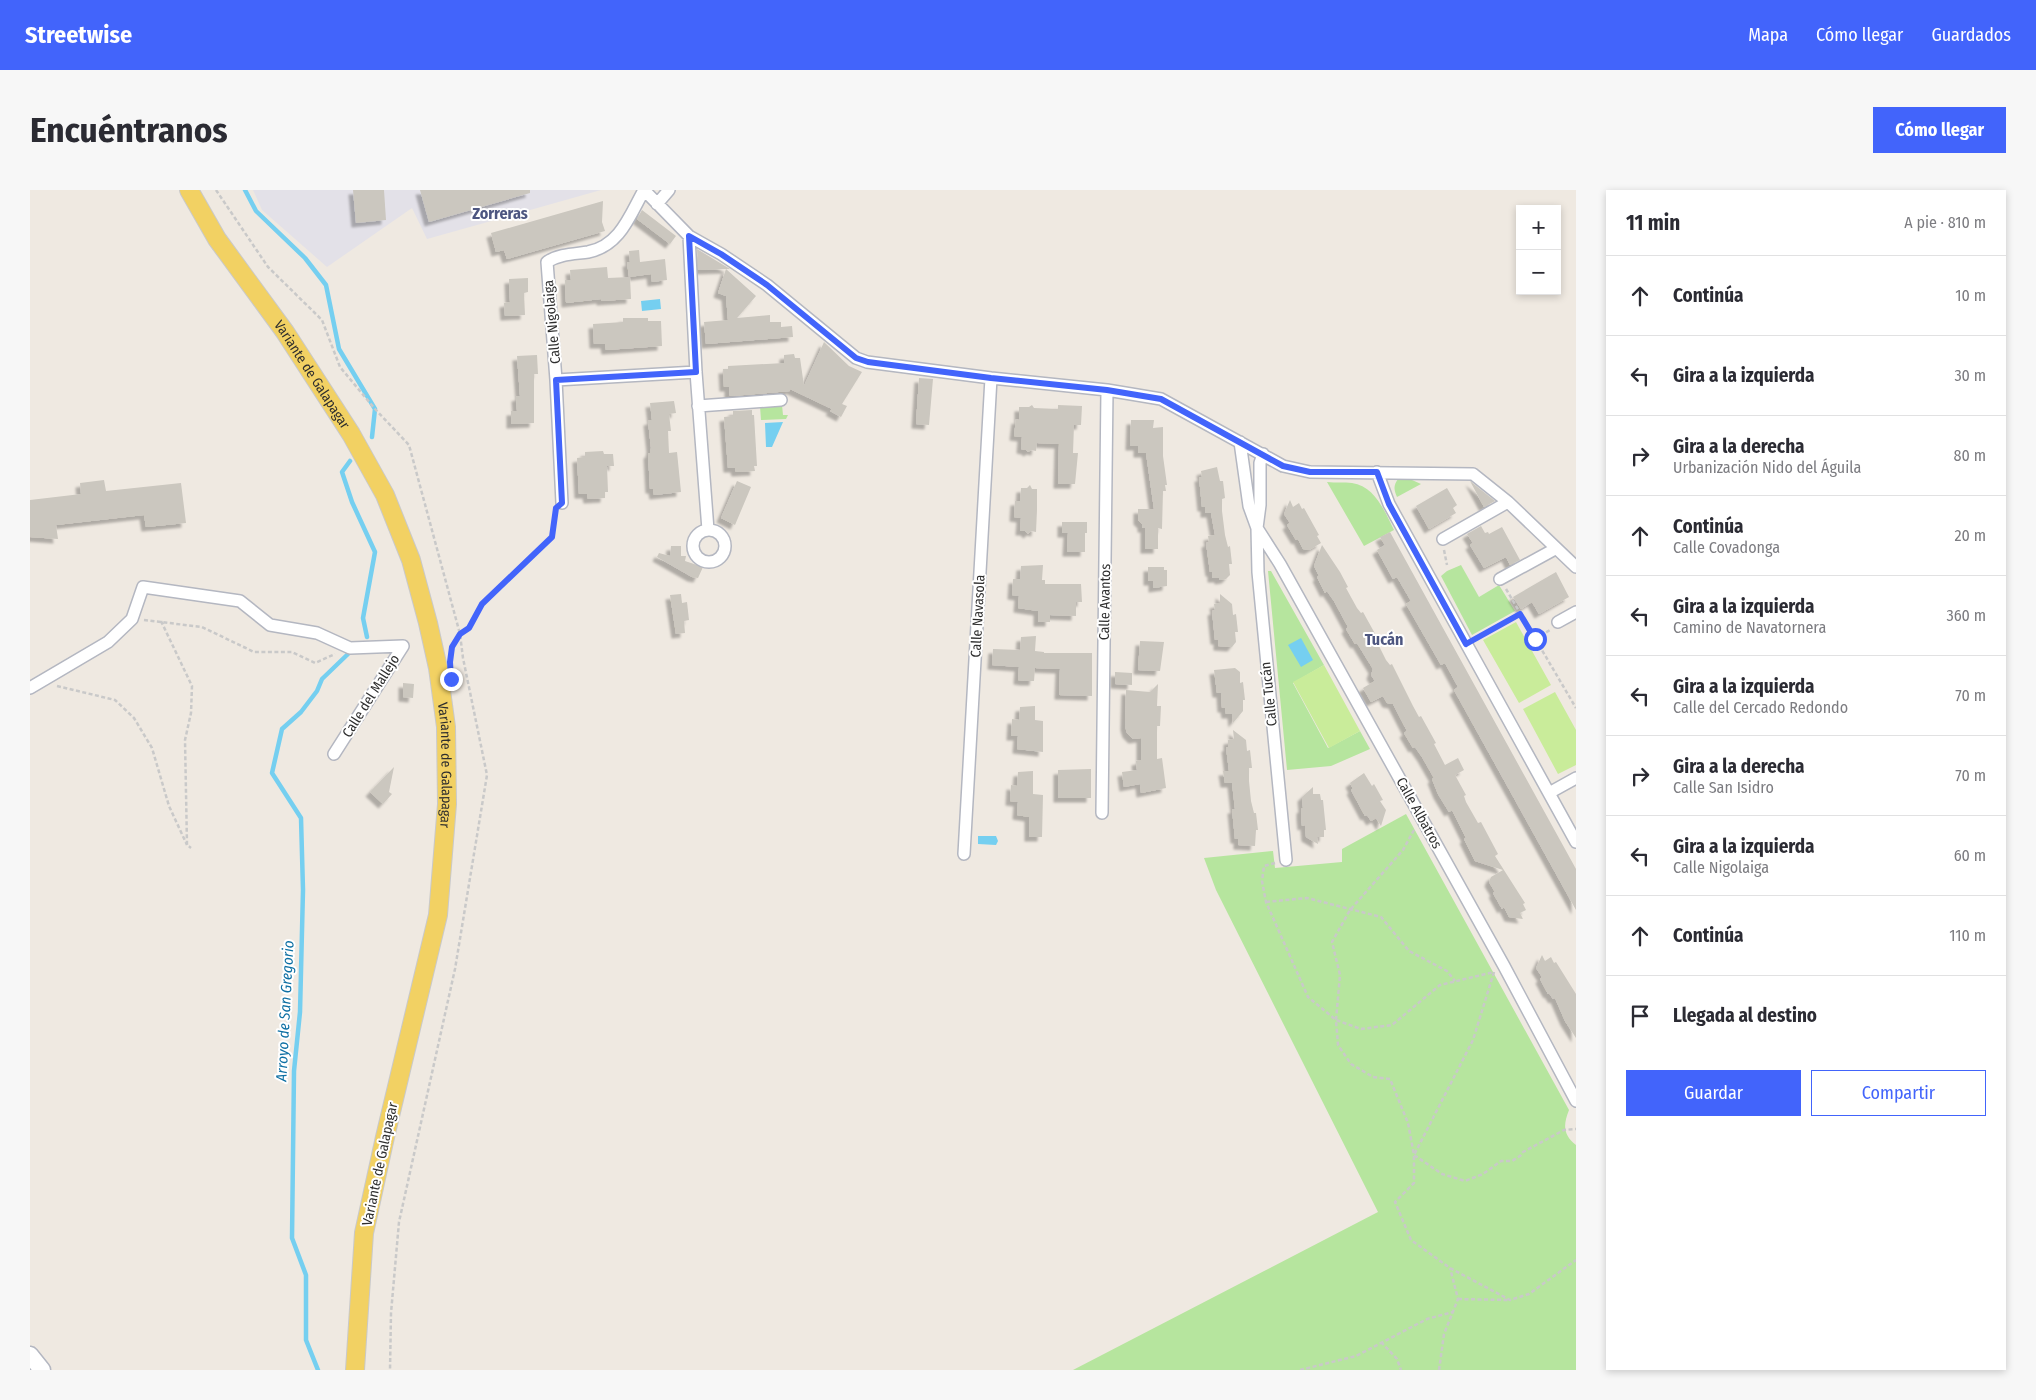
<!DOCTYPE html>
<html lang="es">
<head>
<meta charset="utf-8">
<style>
	body { margin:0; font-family:"Fira Sans Condensed",sans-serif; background:#f7f7f7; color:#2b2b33 }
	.controls { position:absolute; right:15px; top:15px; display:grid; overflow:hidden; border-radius:0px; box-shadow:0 2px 8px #0003 }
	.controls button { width:45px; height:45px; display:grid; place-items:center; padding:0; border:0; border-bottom:1px solid #e1e1e2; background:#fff; color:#2b2b33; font:25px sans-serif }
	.stop { position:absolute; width:15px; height:15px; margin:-11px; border:4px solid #4264fb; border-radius:50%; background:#fff }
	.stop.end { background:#4264fb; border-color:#fff; box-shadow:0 1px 5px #0008 }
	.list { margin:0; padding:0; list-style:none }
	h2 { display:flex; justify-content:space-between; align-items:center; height:65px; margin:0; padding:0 20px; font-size:21px }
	h2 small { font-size:16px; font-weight:400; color:#7c7c81 }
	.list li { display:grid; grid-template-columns:32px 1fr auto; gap:15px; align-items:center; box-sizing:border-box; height:80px; padding:0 20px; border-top:1px solid #e1e1e2 }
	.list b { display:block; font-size:19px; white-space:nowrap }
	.list p { margin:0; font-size:16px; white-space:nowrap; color:#7c7c81 }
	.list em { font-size:16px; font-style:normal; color:#7c7c81 }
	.actions { display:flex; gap:10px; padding:15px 20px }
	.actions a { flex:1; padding:11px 0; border:1px solid #4264fb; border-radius:0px; text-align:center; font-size:18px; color:#4264fb }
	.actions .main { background:#4264fb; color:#fff }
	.icon { flex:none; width:28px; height:28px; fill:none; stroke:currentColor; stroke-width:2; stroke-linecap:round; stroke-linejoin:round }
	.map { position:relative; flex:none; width:1546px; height:1180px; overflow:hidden; border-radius:0px }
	header { display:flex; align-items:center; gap:30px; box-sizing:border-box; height:70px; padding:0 25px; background:#4264fb; color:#fff }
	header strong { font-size:24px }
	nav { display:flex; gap:28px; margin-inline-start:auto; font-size:18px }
	.intro { display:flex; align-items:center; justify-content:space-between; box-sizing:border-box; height:120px; padding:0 30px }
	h1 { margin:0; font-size:35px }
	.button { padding:12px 22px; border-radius:0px; background:#4264fb; color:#fff; font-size:18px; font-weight:700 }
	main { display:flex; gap:30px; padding:0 30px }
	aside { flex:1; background:#fff; border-radius:0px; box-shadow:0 2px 8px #0003 }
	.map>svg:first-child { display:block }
</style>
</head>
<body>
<header>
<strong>Streetwise</strong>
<nav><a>Mapa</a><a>Cómo llegar</a><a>Guardados</a></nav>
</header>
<div class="intro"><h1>Encuéntranos</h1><a class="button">Cómo llegar</a></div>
<main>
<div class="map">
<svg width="1546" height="1180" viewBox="0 0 1546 1180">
	<defs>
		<filter id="shadow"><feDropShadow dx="-4.5" dy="4.5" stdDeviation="1" flood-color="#0004"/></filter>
	</defs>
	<rect width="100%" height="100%" fill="#efe9e1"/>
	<path fill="#e3e1e8" d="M223 0H571L397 49 382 18 297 77 232 20Z"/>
	<path fill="#b6e59e" d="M752 215 753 225H758L756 229 731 230 730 216Z
		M1368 289 1382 290 1391 294 1367 307C1364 300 1363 296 1368 289Z
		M1297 292C1306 293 1314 292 1322 293 1345 296 1355 322 1364 340L1334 356Z
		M1431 375 1449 407 1469 395 1485 421 1442 445 1411 386 1417 381Z
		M1238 381H1241L1294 475 1263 493 1298 558 1330 541 1340 559 1301 576 1257 580Z
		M1376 624 1539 920C1533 935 1533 945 1546 955V1180H1043L1348 1022 1186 700 1174 668 1243 661 1245 678 1312 672V659Z"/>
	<path fill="#c9ec9a" d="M1486 432 1521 495 1489 513 1453 450Z
		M1294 475 1330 541 1299 558 1263 492Z
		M1525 502 1546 540V575L1528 584 1493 519Z"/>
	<path fill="#75cff0" d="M630 109 631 119 612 121 611 111Z
		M753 232 742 257H736L735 233Z
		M1271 448 1283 470 1271 477 1258 455Z
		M948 646H966L968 651 966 655 948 654Z"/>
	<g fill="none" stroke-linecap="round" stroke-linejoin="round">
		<path stroke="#75cff0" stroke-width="4.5" d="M215 0 226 21 275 68 296 95 309 159 345 219 342 247
			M320 271 312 282 322 312 345 362 333 428 337 447
			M288 1180 276 1150V1085L262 1048 264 881 270 822 273 700 271 628 242 583 252 539 271 522 287 501 292 489 318 464"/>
	</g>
	<path fill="#cbc7bf" filter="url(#shadow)" d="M323 0H354L356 30 326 33Z
		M390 0H500V3L399 32Z
		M573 11 572 32 575 41 477 69 474 60 466 62 461 43Z
		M612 20 646 46 640 54 607 29Z
		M667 59 700 79H696L726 106 707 128 740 125V132H751V137L762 136 763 147 676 154 674 132 698 130 696 106 688 103 696 79 668 80Z
		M609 60 610 72 635 69 637 90 622 92 621 84 599 87 597 72H600L599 61Z
		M577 77 578 88 600 87 601 109 571 111V109L536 113 535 90H541L540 80Z
		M498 88V102L494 103 495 125 475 126 474 113 480 112 479 89Z
		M593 128H618V131H631L632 156 576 160 575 154H564L563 134 593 132Z
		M794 152 819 176 832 182 812 214 817 216 811 227 800 221 802 219 760 199V201L702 206 699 205V197H694L693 179H698V176L754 173V165L764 164 765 168H770L774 196Z
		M507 165 508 184H504V233L481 234V221H487L486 207 490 206 487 166Z
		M889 188 903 189 899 235 886 234Z
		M644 211 646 223 639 224 641 241H638L639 263 647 262 651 302 624 305 623 299H620L618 264 620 263 621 258 618 231 622 230 620 213Z
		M1002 215 1004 218 1028 219V215L1052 216 1051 235H1044L1043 263H1048L1045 294H1028L1029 254 1007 253 1006 261 1001 260 998 262 996 260 991 259 992 247 984 246 986 229 989 230V217H999Z
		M722 220V225H724L727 276H724L725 281 706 282 705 278H698L694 227 703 226V221Z
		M1101 230H1124L1123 238 1133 237V266L1137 295H1135L1136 301H1133L1132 339 1128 338V359H1115V338H1112V334L1108 330V319H1124L1116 263H1108V256H1100Z
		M573 261 574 264H583L584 276H577L578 302H575V308L558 309 557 304H549L547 268 555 267V262Z
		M1187 277 1190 291H1193L1195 308 1192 309V321L1195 345 1198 357 1200 356 1202 374H1199L1200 385 1196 389 1189 390V388H1182V382H1180L1176 353 1179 352 1178 346 1185 345 1181 323H1175V317H1172L1169 287H1172L1171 281Z
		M74 290 76 301 151 293 156 333 116 337 114 325 26 335 28 349 0 347V310L51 304 50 293Z
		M707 291 721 297 705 335 691 328Z
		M1440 291 1465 311 1454 317Z
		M1000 295 1002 299H1007V320L1006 342 1001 341 998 344 995 341H990L991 328 984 327 985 311H990L991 298H997Z
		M1417 298 1427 315 1423 318 1426 323 1399 339 1386 316Z
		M1260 310 1263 317 1269 313 1272 319 1274 318 1289 345 1287 346 1291 353 1279 360 1273 359 1268 349 1266 350 1257 335 1260 333 1254 324Z
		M1032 332H1057V343H1055V362H1037L1038 343H1032Z
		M1451 336 1455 343 1458 342 1459 344 1472 337 1490 370 1480 375 1476 367 1454 378 1440 355 1443 353 1437 344Z
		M1360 342 1546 679V720L1424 500 1428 497 1415 473 1411 475 1376 414 1381 411 1367 387 1363 389 1347 360 1355 355 1350 347Z
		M1292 355 1310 382 1318 397 1316 398 1327 418 1331 423 1333 422 1348 449 1346 450 1356 470 1360 475 1362 474 1383 516 1389 527 1391 526 1406 553 1404 554 1415 575 1428 568 1434 580 1425 585 1436 605 1434 606 1436 612 1448 633 1451 632 1468 664 1465 666 1495 713 1493 714 1496 720 1490 723 1493 729 1479 727 1474 717 1472 719 1463 703 1465 702 1459 692 1461 687 1473 680 1445 671 1434 649 1436 648 1422 620 1419 622 1408 604 1402 589 1404 588 1392 567 1385 557 1383 558 1374 543 1377 541 1363 514 1357 513 1353 506 1341 512 1333 498 1345 491 1341 485 1343 479 1327 453 1325 454 1316 439 1318 437 1304 411 1297 401 1295 403 1287 387 1289 386 1284 376Z
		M641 356H651V366H656L655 371 673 377 668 388 662 387 627 367 629 363 640 366Z
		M1013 375 1012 390H1015V394H1051L1052 412H1046V426L1020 425V432H1008V421L988 418 989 406 982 405 983 389H990L991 376Z
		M1118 377H1134V380H1137V396L1123 398V391H1118Z
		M1526 382 1539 407 1509 424 1502 412 1491 419 1483 407Z
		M651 404 652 413 657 412 659 430 654 431 655 443 646 444 640 405Z
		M1190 404 1202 414 1203 425 1206 424 1208 442H1205L1206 452 1202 457 1188 456V450H1185L1182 421 1185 420 1184 414 1190 413Z
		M1006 446 1005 461 1014 462V463H1062V506L1029 505 1030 479 1005 478 1004 491H995L988 490 989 477 962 475 963 459 990 460 991 447Z
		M1110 451 1134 452 1130 481 1108 480Z
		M1205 478 1210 482V493L1213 492 1215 510H1213V521L1203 533 1202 524H1196L1195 518H1192L1191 503H1187L1184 480Z
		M1085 482 1102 483V495L1085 494Z
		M373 493 384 494 383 508 373 507Z
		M1128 494 1127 516H1131L1130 536H1127V569L1132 568 1136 598 1111 603 1110 594 1094 597 1093 590 1092 582 1107 580 1106 571 1111 570V548L1103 549 1097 543 1095 536 1096 500 1120 502Z
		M1005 516V530L1013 531V562L987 559 988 546H981L982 529 989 530 990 517Z
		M1203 540 1216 550 1217 561 1220 560 1222 578H1219V591L1221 611 1224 623H1226L1228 640H1226L1225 656 1208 655V649H1205L1202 619H1205L1202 593H1195L1193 581H1199L1196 557H1198V550L1204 549Z
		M364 577 359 602 362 604 353 614 340 602Z
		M1061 579V608H1028V580Z
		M1003 581V604L1013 605 1012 647H999V627L987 625 988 612 980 611 981 595 987 596 988 582Z
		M1334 583 1342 596 1344 594 1353 610 1350 611 1356 620 1351 636 1346 628 1341 631 1337 625 1335 626 1321 600 1323 599 1320 593Z
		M1283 597V604H1290L1291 610H1293L1296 640H1294V647H1287L1288 654 1276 647 1275 635 1272 636 1271 625V619L1273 618 1272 607Z
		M1512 765 1515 771 1521 767 1524 773 1526 772 1546 804V848L1535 831 1525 808 1523 809 1519 803 1518 804 1510 789 1512 787 1506 778Z"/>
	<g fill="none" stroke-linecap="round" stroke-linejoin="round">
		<defs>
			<path id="minor" d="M614 0 659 46 691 64 737 95 826 168 837 172 961 188 1077 200 1131 209 1253 276 1280 282 1443 284 1478 312 1546 377
				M627 14 639 0
				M659 46 666 182 678 340
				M526 190 666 182
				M668 216 751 210
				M1210 252 1219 316 1227 338 1250 374 1474 776 1546 911
				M1233 264 1230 273V315L1227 338 1228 382 1256 670
				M1347 282 1359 314 1546 652
				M532 313 526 190 517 72C529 64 545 64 558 62 590 56 600 25 614 0
				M663 356a16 16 0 1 1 32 0a16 16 0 1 1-32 0Z
				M1413 349 1478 312
				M1470 389 1525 359
				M1528 432 1546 422
				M0 498 78 452 102 429 113 397 210 411 240 435 287 443 320 458 373 456 304 564
				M1519 603 1546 588
				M1072 623 1077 200
				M934 664 961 188"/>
			<path id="secondary" d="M0 1165 12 1180"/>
			<g id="primary">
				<path id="s1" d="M159 0 187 49 255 142 321 244 355 305 381 370 398 433 408 478 416 537 417 614 408 725 355 947 334 1043 325 1180"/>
			</g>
		</defs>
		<use href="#minor" stroke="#b4b7c1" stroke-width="14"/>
		<use href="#secondary" stroke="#b4b7c1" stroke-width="19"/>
		<use href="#primary" stroke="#c9c9c9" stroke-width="20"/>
		<path stroke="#c9c9c9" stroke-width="2.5" stroke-dasharray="4 2.5" stroke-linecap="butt" d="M186 0 238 77 292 130 310 177 345 219 379 255 430 444 433 468 457 585 425 779 369 1032 361 1123 360 1180
			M1414 360 1417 375
			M1476 399 1546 518
			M114 430 172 437 224 462H262L285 473 305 464
			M131 431 162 496 161 523 155 550 157 655 161 658
			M1445 449 1490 424
			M1505 449 1520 440
			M422 463V457L430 444 439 439 452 414 522 347 526 324
			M27 496 85 510 104 528 122 558 139 616 157 655
			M1384 640 1373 660 1320 720 1302 752 1310 785 1306 830 1308 855 1321 874 1343 887 1360 889 1378 933 1384 965 1412 984 1435 991 1453 984 1471 971H1482L1490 966 1493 962 1534 940 1546 939
			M1245 673 1234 676 1232 691 1236 712 1278 807 1306 830 1331 839 1362 835 1410 795 1464 782
			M1236 712 1277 708 1351 727 1379 761 1417 781 1425 791
			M1464 782 1443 850 1384 965V993L1365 1012 1381 1050 1420 1078 1480 1110 1499 1104 1546 1070
			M1428 1109 1479 1110
			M1351 1152 1367 1169 1371 1180
			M1270 1180 1326 1166 1397 1129 1423 1122
			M1409 1180 1414 1144 1428 1109 1420 1078"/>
		<use href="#minor" stroke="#fff" stroke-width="11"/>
		<use href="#secondary" stroke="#fff" stroke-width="16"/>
		<use href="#primary" stroke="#f2d163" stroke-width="18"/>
	</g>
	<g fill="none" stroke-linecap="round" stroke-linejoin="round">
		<path stroke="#4264fb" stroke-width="6" d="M421 489 420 472 422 457 430 444 439 438 452 414 522 347 526 318 532 313 526 190 666 182 659 46 691 64 737 95 826 168 838 172 961 188 1077 200 1131 209 1253 276 1280 282H1347L1359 314 1436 454 1490 424 1505 449"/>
	</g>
	<g text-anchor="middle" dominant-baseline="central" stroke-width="4" stroke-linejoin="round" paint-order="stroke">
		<g font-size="14" fill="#2e2e2e" stroke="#fff">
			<text transform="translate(522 132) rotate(-95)">Calle Nigolaiga</text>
			<text stroke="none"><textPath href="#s1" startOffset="222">Variante de Galapagar</textPath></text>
			<text transform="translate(1075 412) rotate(-89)">Calle Avantos</text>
			<text transform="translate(948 426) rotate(-87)">Calle Navasola</text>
			<text transform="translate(1239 504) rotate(-96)">Calle Tucán</text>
			<text transform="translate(341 506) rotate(-58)">Calle del Mallejo</text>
			<text stroke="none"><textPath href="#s1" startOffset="642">Variante de Galapagar</textPath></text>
			<text transform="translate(1389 623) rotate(61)">Calle Albatros</text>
			<text transform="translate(350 974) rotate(-78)">Variante de Galapagar</text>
		</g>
		<g font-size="15" font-style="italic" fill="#0d6fa3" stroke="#fff">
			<text transform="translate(255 821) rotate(-87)">Arroyo de San Gregorio</text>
		</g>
		<g font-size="16" font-weight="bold" fill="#4d5680" stroke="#fff">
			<text x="470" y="23">Zorreras</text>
			<text x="1354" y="449">Tucán</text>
		</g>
	</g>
</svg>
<div class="controls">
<button>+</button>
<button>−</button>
</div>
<div class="stop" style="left:1505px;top:449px"></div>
<div class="stop end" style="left:421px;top:489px"></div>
</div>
<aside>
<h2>11 min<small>A pie · 810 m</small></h2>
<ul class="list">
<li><svg class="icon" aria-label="ahead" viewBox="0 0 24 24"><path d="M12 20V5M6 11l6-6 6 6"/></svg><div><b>Continúa</b></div><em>10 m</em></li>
<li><svg class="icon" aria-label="left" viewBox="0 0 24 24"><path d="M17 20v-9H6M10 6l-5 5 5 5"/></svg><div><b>Gira a la izquierda</b></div><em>30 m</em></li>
<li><svg class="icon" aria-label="right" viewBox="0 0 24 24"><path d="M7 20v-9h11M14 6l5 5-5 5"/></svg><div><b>Gira a la derecha</b><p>Urbanización Nido del Águila</p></div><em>80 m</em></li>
<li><svg class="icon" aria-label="ahead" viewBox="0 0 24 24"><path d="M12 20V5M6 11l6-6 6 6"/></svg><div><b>Continúa</b><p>Calle Covadonga</p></div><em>20 m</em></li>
<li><svg class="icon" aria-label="left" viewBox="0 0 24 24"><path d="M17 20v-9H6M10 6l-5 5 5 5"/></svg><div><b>Gira a la izquierda</b><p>Camino de Navatornera</p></div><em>360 m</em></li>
<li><svg class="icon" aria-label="left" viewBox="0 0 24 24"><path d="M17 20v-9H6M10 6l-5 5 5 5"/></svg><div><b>Gira a la izquierda</b><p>Calle del Cercado Redondo</p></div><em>70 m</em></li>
<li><svg class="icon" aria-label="right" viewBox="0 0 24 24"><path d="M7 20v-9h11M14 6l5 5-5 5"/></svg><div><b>Gira a la derecha</b><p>Calle San Isidro</p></div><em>70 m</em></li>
<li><svg class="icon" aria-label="left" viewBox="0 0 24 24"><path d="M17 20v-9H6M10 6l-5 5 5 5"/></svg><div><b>Gira a la izquierda</b><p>Calle Nigolaiga</p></div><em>60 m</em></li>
<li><svg class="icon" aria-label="ahead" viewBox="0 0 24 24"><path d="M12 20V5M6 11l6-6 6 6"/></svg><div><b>Continúa</b></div><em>110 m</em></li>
<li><svg class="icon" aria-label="arrive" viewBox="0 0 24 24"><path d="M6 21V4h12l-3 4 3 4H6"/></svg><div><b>Llegada al destino</b></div></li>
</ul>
<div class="actions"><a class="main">Guardar</a><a>Compartir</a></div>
</aside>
</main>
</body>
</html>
